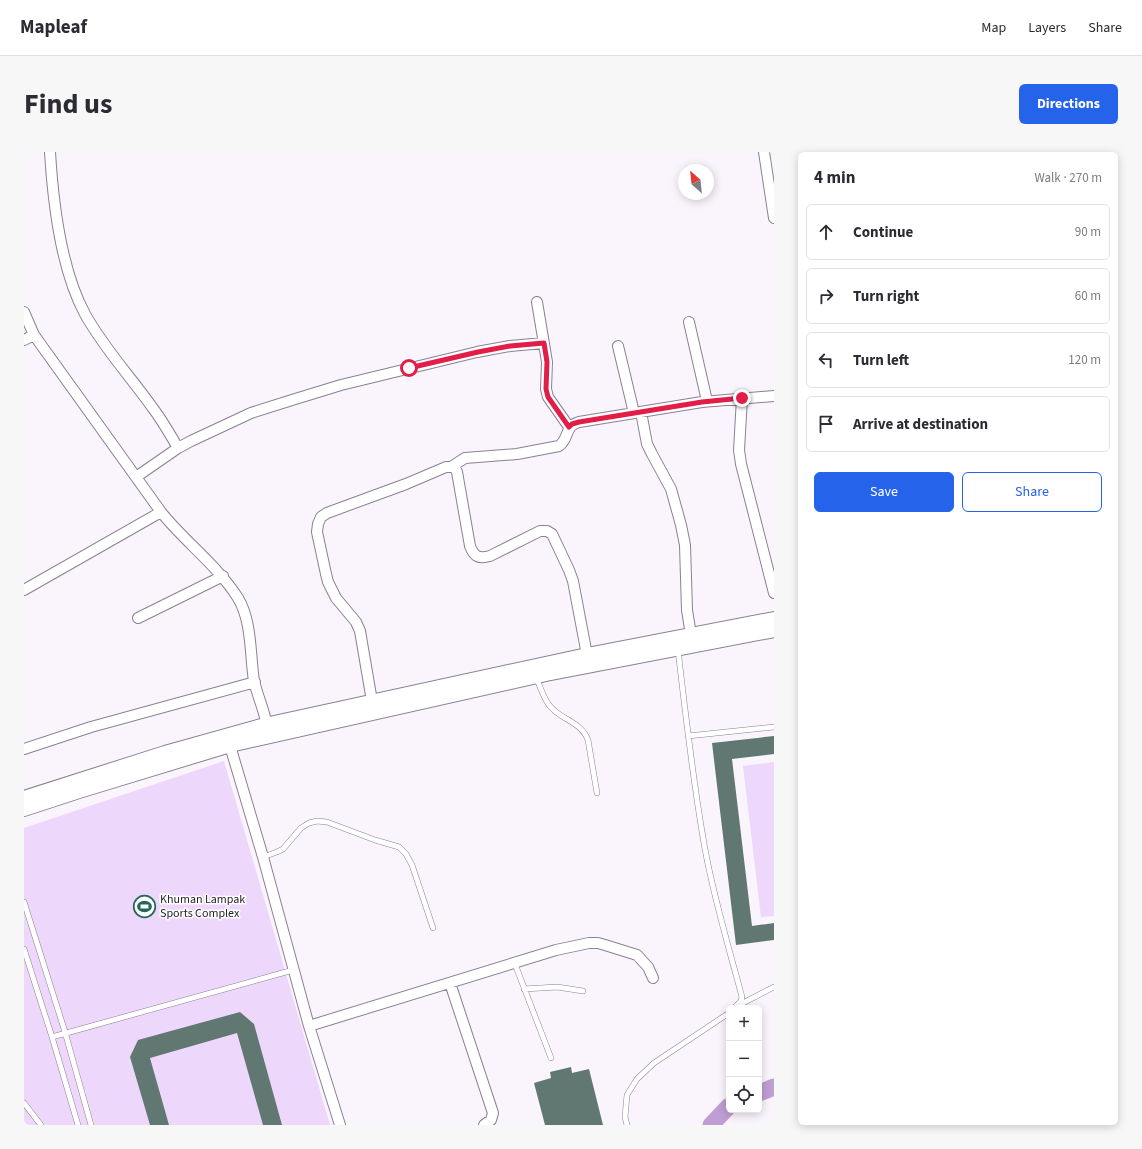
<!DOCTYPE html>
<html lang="en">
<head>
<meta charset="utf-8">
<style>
	body { margin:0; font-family:"Source Sans 3",sans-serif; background:#f7f7f7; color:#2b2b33 }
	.controls { position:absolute; right:12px; bottom:12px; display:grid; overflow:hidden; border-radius:6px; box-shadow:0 2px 10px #0003 }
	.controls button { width:36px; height:36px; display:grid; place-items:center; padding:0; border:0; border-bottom:1px solid #e1e1e2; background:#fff; color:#2b2b33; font:20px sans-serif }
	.compass { position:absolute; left:654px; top:12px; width:36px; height:36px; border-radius:50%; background:#fff; box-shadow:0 2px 10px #0003; rotate:333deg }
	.stop { position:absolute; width:12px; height:12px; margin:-9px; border:3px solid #e11d48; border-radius:50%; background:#fff }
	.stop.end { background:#e11d48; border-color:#fff; box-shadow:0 1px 4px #0008 }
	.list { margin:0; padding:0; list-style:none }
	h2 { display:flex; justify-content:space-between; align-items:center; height:52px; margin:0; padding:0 16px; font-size:17px }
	h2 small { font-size:13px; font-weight:400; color:#7c7c81 }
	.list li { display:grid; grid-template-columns:26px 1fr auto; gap:12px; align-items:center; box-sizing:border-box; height:56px; margin:0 8px 8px; padding:0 8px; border:1px solid #e1e1e2; border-radius:6px }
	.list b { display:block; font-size:15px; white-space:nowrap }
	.list em { font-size:13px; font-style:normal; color:#7c7c81 }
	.actions { display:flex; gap:8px; padding:12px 16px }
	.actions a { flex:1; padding:9px 0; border:1px solid #2563eb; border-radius:6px; text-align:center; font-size:14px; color:#2563eb }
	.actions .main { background:#2563eb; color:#fff }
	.icon { flex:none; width:22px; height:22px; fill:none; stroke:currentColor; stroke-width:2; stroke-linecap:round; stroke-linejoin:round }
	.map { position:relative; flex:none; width:750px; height:973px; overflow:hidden; border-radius:6px }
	header { display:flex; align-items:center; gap:24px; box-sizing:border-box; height:56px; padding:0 20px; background:#fff; border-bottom:1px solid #e1e1e2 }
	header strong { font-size:19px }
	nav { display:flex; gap:22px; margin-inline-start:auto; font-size:14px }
	.intro { display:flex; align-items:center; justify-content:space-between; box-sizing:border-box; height:96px; padding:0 24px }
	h1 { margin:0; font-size:28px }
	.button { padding:10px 18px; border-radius:6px; background:#2563eb; color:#fff; font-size:14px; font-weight:700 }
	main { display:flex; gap:24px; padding:0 24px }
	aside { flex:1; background:#fff; border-radius:6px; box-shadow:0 2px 10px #0003 }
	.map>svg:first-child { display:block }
</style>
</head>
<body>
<header>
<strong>Mapleaf</strong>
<nav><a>Map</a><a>Layers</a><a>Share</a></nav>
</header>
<div class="intro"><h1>Find us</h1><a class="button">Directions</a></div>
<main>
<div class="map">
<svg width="750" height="973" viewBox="0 0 750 973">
	<rect width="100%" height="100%" fill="#faf4fd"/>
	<path fill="#edd7fb" d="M200 609 306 973H0V676Z
		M750 610V764L737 765 719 614Z"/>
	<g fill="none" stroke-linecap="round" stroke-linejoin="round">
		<path stroke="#bf9ed3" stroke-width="17" d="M735 941 750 935
			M687 973 705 954"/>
	</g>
	<path fill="#607871" d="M750 584V602L708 607 728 774 750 771V788L712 793 688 591Z
		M216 860 230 872 258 973H239L213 881 126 906 145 973H126L106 905 114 888Z
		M547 915 548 921 565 917 579 973H521L510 931 527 926 526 920Z"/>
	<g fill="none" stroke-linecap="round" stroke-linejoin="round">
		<defs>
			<path id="lane" d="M654 498C662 565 669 631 681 697 690 747 705 796 718 845L717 849 710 856
				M512 525C516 534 519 545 525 553 536 568 557 569 564 588L573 641
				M664 584 750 575
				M239 705 253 700 259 697 277 676 285 671 293 669 303 670 351 688 375 695 382 702 388 713 409 776
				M0 750 41 880 67 973
				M0 797 28 885 54 973
				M491 812 527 906
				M500 837 533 835 559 839
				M715 853 750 835
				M28 885 269 818
				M0 951 17 973
				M603 973 601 965 603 943 613 927 630 911 705 861"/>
			<path id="street" d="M26 0C29 50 37 118 61 162 79 195 106 224 128 255 138 268 146 282 154 296
				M740 0 750 66
				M513 150 523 210 522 237 524 245 545 275
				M0 160 10 183 137 360C161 390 193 413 214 446 228 469 226 503 230 529 234 546 242 562 244 579
				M665 170 683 249
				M0 188 10 183
				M594 194 610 261
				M718 246 715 298 717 312 750 441
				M617 260 623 292 628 302 647 337 657 373 661 393 663 458 667 483
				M427 315 441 306 493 302 535 294C546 286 540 274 555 270L678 250 750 244
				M112 325 154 296 167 289 227 261 268 248 317 233 453 200 486 194 520 191
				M0 438 137 360
				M114 466 199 424
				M349 555 336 479 332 470 312 446 304 430 302 422 293 380 294 372 297 365 303 361 382 332 422 315H427L431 316 433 320 446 394C450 405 455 407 466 404L516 379H523L528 382 545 418 549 429 563 503
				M204 587 239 705 285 874 316 973
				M0 597 67 575 231 530
				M426 831 469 961 467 968 460 973
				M285 874 532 798 565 791H574L581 793 613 803 624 815 629 826"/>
			<path id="secondary" d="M0 646 141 601 241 573 563 503 750 467
				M0 657 55 639 206 593 522 522 750 478"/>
		</defs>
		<use href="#lane" stroke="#8b8092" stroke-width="6"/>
		<use href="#street" stroke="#8b8092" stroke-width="12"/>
		<use href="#secondary" stroke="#8b8092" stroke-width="16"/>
		<use href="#lane" stroke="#fff" stroke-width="5"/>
		<use href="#street" stroke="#fff" stroke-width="10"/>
		<use href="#secondary" stroke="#fff" stroke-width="14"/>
	</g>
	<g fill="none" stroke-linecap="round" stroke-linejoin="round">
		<path stroke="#e11d48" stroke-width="5" d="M385 216 454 200 486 194 520 191 523 210 522 237 524 245 545 275 548 272 555 270 678 250 718 246"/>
	</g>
	<defs>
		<symbol id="stadium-ring" viewBox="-11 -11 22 22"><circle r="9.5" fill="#fff" stroke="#246758" stroke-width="1.5"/><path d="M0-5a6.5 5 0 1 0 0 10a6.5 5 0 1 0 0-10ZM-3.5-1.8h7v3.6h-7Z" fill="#246758"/></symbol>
	</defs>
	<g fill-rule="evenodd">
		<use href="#stadium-ring" x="108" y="742" width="25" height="25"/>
	</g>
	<g text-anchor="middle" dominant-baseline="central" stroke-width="3" stroke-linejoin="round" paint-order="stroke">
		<g font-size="12" fill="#27222a" stroke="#fff" text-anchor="start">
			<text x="136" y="747">Khuman Lampak<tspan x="136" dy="14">Sports Complex</tspan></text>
		</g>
	</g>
</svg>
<div class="controls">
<button>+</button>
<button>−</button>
<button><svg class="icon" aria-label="locate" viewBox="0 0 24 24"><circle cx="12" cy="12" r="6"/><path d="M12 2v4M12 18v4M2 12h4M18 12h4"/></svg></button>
</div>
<svg class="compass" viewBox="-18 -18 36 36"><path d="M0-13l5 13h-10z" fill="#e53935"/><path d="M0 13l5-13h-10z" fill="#7c7c81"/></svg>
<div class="stop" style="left:385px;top:216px"></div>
<div class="stop end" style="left:718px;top:246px"></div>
</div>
<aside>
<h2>4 min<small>Walk · 270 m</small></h2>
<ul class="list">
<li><svg class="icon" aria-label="ahead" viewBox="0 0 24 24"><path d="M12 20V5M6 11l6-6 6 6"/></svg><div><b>Continue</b></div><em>90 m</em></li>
<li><svg class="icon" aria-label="right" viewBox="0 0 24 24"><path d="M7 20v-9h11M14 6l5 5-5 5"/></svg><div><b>Turn right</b></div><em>60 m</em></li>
<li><svg class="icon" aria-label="left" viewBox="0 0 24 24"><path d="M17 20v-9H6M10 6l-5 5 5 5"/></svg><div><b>Turn left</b></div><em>120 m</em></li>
<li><svg class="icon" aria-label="arrive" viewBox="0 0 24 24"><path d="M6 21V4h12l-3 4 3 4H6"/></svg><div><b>Arrive at destination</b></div></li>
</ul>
<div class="actions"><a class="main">Save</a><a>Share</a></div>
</aside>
</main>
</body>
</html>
